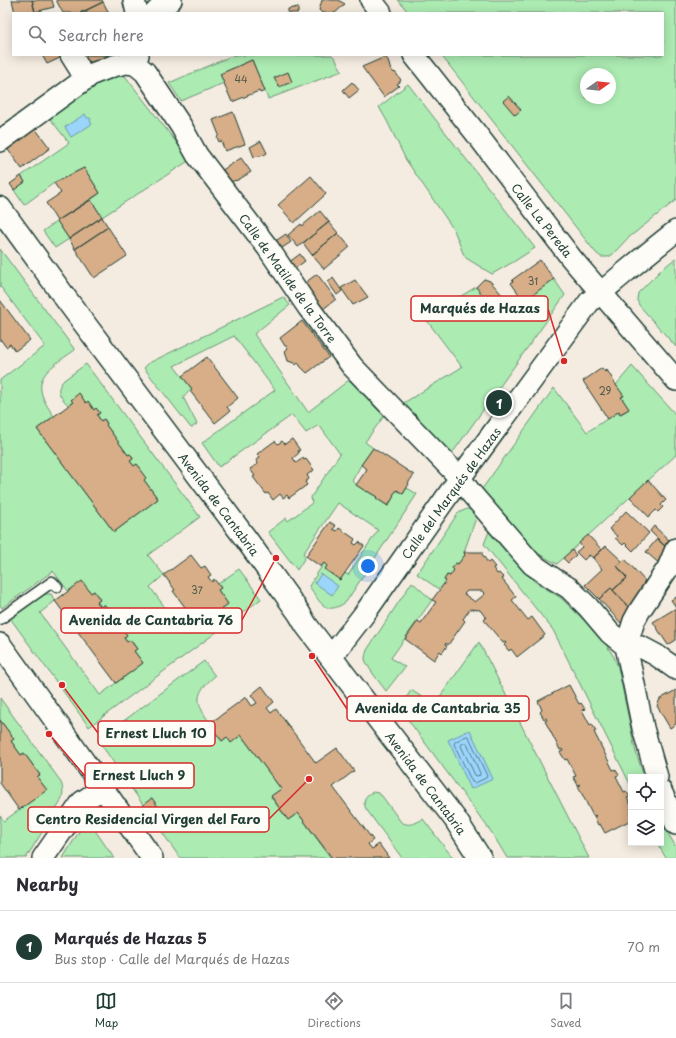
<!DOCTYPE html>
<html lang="en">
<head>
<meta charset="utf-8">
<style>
	body { margin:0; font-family:"Playpen Sans",sans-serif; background:#f2f2f3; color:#2b2b33 }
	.controls { position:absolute; right:12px; bottom:12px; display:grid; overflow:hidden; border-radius:0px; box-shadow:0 2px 10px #0003 }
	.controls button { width:36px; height:36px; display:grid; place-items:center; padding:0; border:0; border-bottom:1px solid #e1e1e2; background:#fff; color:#2b2b33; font:20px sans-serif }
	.compass { position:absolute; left:580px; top:68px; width:36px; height:36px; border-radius:50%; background:#fff; box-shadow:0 2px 10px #0003; rotate:75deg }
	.you { position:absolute; left:368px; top:566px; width:14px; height:14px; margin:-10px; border:3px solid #fff; border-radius:50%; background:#1a73e8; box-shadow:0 0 0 6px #1a73e833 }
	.badge { display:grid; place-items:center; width:26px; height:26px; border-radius:50%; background:#1f3d34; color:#fff; font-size:13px; font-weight:700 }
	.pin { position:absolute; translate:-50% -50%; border:2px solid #fff; box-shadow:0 1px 4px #0006 }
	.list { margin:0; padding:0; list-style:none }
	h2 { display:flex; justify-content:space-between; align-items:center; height:52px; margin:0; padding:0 16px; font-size:17px }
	h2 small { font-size:13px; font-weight:400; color:#7c7c81 }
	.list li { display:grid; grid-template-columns:26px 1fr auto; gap:12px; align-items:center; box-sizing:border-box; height:72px; padding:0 16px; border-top:1px solid #e1e1e2 }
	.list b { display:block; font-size:15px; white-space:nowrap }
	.list p { margin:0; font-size:13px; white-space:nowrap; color:#7c7c81 }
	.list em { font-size:13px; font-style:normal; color:#7c7c81 }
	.icon { flex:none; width:22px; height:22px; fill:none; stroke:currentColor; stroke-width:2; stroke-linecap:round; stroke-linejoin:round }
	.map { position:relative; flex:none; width:676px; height:858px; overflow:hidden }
	.search { position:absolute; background:#fff; box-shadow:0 2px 10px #0003; left:12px; right:12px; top:12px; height:44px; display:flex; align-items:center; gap:10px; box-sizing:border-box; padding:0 14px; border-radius:0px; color:#7c7c81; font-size:15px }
	.sheet { height:124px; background:#fff }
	nav { display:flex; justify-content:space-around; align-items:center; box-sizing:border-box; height:56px; border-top:1px solid #e1e1e2; background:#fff; font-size:11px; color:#7c7c81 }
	nav a { display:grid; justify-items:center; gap:2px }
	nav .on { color:#1f3d34 }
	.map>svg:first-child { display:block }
</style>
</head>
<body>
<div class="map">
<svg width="676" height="858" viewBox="0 0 676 858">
	<rect width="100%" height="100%" fill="#f5ece1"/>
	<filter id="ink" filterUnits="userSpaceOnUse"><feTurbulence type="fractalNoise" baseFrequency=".025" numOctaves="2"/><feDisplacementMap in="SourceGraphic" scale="8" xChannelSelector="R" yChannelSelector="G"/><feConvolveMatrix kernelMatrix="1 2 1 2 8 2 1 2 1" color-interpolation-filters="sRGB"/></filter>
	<g filter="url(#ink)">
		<path fill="#acebb2" stroke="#669473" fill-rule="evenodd" d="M398 0H676V200L627 239 612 255 608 257H601L596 253 441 55H663V13H409ZM586 74H610V98H586Z
			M234 55H332L335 58 342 71 268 99 252 60 220 74 224 83 181 101 169 83Z
			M122 72 190 160 102 217 91 200 100 193 84 168 54 183 24 205 14 190 25 182 21 176 69 143 48 116 104 75Z
			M408 84 535 248 515 261 492 274 466 258 463 253 454 230 406 160 387 121 379 107Z
			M57 221 69 239 55 248 43 231Z
			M0 249 75 350C45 371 27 380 54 416L37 429 114 532 158 499 144 480 140 470 141 469 137 464 134 466 130 461 133 459 130 454 128 455 106 425 107 423 104 419 101 421 97 415 100 413 96 408 94 410 88 401 86 403 79 394 71 400 73 402 68 405C60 396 54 391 64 380L86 364 200 517 148 555 164 575 150 587 185 635 228 604 218 590 221 588 218 584 239 569 261 599 89 727 10 618 42 595 46 594H51L55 601 40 613 100 695 143 663 134 651 137 649 131 640 127 642 124 638 127 635 121 627 117 629 107 615 110 613 104 604 101 607 97 602 100 599 94 591 91 593 68 591 53 571 2 608 0 605V380L45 346 0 286Z
			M676 258V347L639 305 637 300 638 293 662 269Z
			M554 279 565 295 451 455 402 404 462 367 425 318 476 287 492 305 504 297 514 308Z
			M283 297 290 305 254 334 308 412 349 380 384 416 365 442 373 448 361 465 352 481 366 492 367 491 377 497 376 498 388 506 394 496 393 495 397 490 403 494 407 488 417 494 346 602C325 617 320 602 309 586L324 563 327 566 325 570 340 580 345 573 348 575 378 530 338 503 303 554 306 556 297 570 268 532 286 518 288 521 312 503 311 497 340 454 319 425 306 433 292 415 219 467 202 443 221 429 275 390 234 336 174 366 192 389 183 397 197 424 191 428 144 368 149 363Z
			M632 366 676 415V455L557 564 537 553 482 493V489L554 388 587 432 619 411 621 414 629 409 621 397 623 396 616 385Z
			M467 509 474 510 477 515 464 552 465 555 458 564 456 563 452 568 454 570 450 576 447 575 444 580 446 581 440 590 417 574 458 513Z
			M490 529 525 572 534 581 561 598 590 626 607 646 614 657 618 667 635 749 644 777H631V786L553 630 484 544Z
			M412 582 432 600 391 658 405 667 386 691C381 684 366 666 365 659 365 656 366 653 367 650Z
			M479 642 589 858H507L492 833 400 709 411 690 434 705Z
			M204 661 215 676C194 693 195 702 210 723L209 725 222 741 227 737 231 742 241 735 281 789 271 797 288 820 298 813 331 858H180L98 740Z
			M0 698 59 779C64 787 64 794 60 803L26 858H0V816L4 821 46 790 37 777 40 775 24 753 21 755 11 741 14 739 0 720Z
			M373 792 378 793 382 796 401 822C409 827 416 823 423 819L453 858H402L366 809C362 800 365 795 373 792Z
			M661 819 669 835 676 847V858H666L657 843H661Z
			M90 826H92L114 858H63L80 830 83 828Z"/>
		<path fill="#9cd5fc" stroke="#6a98ac" d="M85 114 87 118H90L91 120 90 121 92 124 71 137 65 127Z
			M321 574 338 586 332 595 315 583Z
			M470 730 493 779 471 789 448 740Z"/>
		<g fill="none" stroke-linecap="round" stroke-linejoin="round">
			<path stroke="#517a84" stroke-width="1" d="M467 736 469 737 487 776 486 778 475 783 472 782 454 744 455 742Z
				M465 743 467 744 480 773V775L477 776 475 775 461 746 462 744Z"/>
		</g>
		<path fill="#d7ae88" stroke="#1f3d34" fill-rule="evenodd" d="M12 0H32L35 12 30 13H15Z
			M32 0H52L54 7 35 12Z
			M56 0H102L103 2 80 13H63Z
			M322 0H338L345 4 335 13H322L319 10Z
			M103 2 109 13H80L87 10Z
			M298 7V13H288V9Z
			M42 55H60L62 57 47 64Z
			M86 55H116L88 65 84 58 87 56Z
			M385 57 388 60 390 68 394 73 395 72 401 80 400 81V82L397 84 399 86 384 97 362 67Z
			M252 60 265 91 260 93 259 91 232 102 220 74Z
			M288 72 292 82 279 87 274 78Z
			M352 82 359 90 349 98 343 90Z
			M509 96 521 110 515 115 503 101Z
			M233 112 245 144 225 151 221 141 219 142 217 137 219 135 213 120Z
			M34 127 50 148 22 169 6 147Z
			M261 141 267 153 264 155 254 157 250 147Z
			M241 158 251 172 238 180 228 182 221 171Z
			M84 168 100 193 57 221 46 203 61 193 54 183Z
			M21 176 25 182 14 190 10 184Z
			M311 176 326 194 294 223 278 205Z
			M91 200 102 217 69 239 57 221Z
			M320 211 329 222 298 247 288 235 301 224 302 226Z
			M102 217 108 227 75 249 69 239Z
			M329 222 338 233 312 255 303 243Z
			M108 227 127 256 94 278 75 249Z
			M338 233 350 247 324 269 312 255Z
			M286 234 291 242 279 250 274 242Z
			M300 254 305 261 293 270 288 263Z
			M540 260 554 279 527 299 525 298 523 300 511 283 513 281 512 280Z
			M317 274 336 299 322 310 302 285Z
			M333 278 342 291 337 295 328 282Z
			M484 279 490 281 504 297 492 306 476 287Z
			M355 280 368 297 353 305 341 288Z
			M0 300 30 340 15 351 10 344 6 347 1 340 0 341Z
			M302 321 329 357 307 373 300 366 299 363 295 365 294 363 288 361 285 351 288 348 286 346H285L280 338Z
			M207 357 238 398 227 407 230 411 215 423 190 391 192 389 182 376Z
			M602 368 605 372 607 370 616 385 624 396 621 397 629 409 620 414 619 411 608 419 583 381Z
			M79 393 86 403 88 401 94 410 96 408 100 413 97 415 101 421 104 419 107 424 106 425 128 455 130 454 132 456 133 459 130 461 134 466 137 464 141 469 140 470 146 478 144 480 158 499 114 532 37 429 73 402 71 400Z
			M292 439 300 450 298 451 299 453 293 458 296 463 303 458 304 460 306 459 314 470 307 475 309 479 305 482 307 485 304 487 289 498 287 495 283 498 280 494 273 500 268 493 266 494 253 477 255 476 250 469 258 464 256 460 260 457 257 454 272 443 275 441 278 444 282 441 285 444Z
			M373 448 414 475 408 483 409 484 403 494 397 490 393 495 394 496 388 506 376 498 377 497 367 491V492L356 485 367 469 361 465Z
			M648 480 666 500 661 505 663 507 658 512 656 510 649 517 630 497Z
			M626 511 649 533 633 551 625 543 623 545 615 538 617 536 609 529Z
			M330 522 336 526 333 529 337 531 339 528 355 539 353 543 356 545 359 542 364 546 340 580 325 569 327 566 324 563 321 567 306 556Z
			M654 526 671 542 668 549 650 531Z
			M588 535 602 550 593 558 589 555 584 560 576 552 582 547 579 543Z
			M657 539 668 549 662 566 646 552Z
			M606 546 622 561 617 566 627 578 613 590 611 588 599 599 585 585 602 569 593 558Z
			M572 550 576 555 568 563 563 558Z
			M464 552H482V554L488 563 490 561 495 567 493 568 497 574 499 573 504 578 502 579 516 597 512 600 528 620 532 617 545 635 517 657 511 649 509 651 504 645 506 643 505 642 503 643 484 620 486 618 480 610 470 609 463 619 465 621 448 645 446 643 445 645 447 646 442 653 440 651 434 660 405 639 418 621 421 623 436 602 432 600 446 581 444 580 447 575 450 576 454 570 452 568 456 563 458 564 465 555ZM467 591H482L485 594 475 602 464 594Z
			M191 555 201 568 205 566 211 575 208 577 212 582 214 579 221 588 218 590 228 604 201 624 190 610 188 611 173 591 175 590 164 575Z
			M625 559 645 581 643 583 647 588 631 610 613 590 627 578 617 566Z
			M82 581 91 593 94 591 100 600 97 602 101 607 104 604 111 613 107 615 117 629 120 626 127 635 124 638 127 642 130 640 137 649 134 651 143 663 116 683 55 601Z
			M611 588 631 610 621 623 599 599Z
			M676 597V607L671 600Z
			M676 608V640L668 645 653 622Z
			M569 685 579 704 581 703 585 709 582 710 590 725 592 724 596 731 594 732 613 770 615 769 619 775 616 776 624 792 626 791 630 797 627 798 631 805V820L605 833 600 824 598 825 594 817 596 816 595 815 593 816 578 786 581 785 580 784 578 785 573 777 576 776 567 759 565 760 560 752 563 751 562 749 560 750 545 721 547 720 546 718 544 719 540 712 542 710 538 701Z
			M262 686 274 702 267 708 271 713 276 709 316 763 337 748 354 771 333 787 373 840 368 844 372 849 379 844 389 858H332L298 813 288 820 271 796 281 789 241 735 231 743 227 737 222 741 209 724 246 697 252 706 257 703 251 695Z
			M676 690V724L670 728 657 706 660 699Z
			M0 720 14 739 11 741 21 755 24 753 40 775 37 777 47 790 19 810 0 783Z
			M133 769 142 783 131 789 123 776Z
			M152 798 163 814 154 820 143 805Z"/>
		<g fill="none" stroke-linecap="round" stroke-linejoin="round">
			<defs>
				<path id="lane" d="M0 619 52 582 57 587"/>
				<path id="street" d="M134 0 137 13
					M371 0 381 13
					M155 13 159 9 171 0
					M71 55 86 79
					M414 55 475 132 572 259 676 380
					M135 64 145 72 181 126 197 155 268 248 308 307 352 366 460 478 470 492 532 564 554 579 569 588 588 607 610 633 626 646 643 728 657 777
					M0 141 92 74 113 66 126 63 135 64 138 55
					M676 549 668 568 640 610 634 621 626 646 641 647 656 655 676 669
					M0 644 59 726 152 858
					M331 657 365 613 460 478 590 301C602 293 612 283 623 274 641 259 658 245 676 231
					M661 791 676 824
					M43 858 82 802 103 788"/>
				<path id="secondary" d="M0 208 69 303 246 539 299 613 306 625 455 819 480 858"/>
			</defs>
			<use href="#lane" stroke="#1f3d34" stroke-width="13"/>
			<use href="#street" stroke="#1f3d34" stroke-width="24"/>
			<use href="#secondary" stroke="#1f3d34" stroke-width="25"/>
			<use href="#lane" stroke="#fdfcf7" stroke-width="10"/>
			<use href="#street" stroke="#fdfcf7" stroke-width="21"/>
			<use href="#secondary" stroke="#fdfcf7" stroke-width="22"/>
		</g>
	</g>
	<g text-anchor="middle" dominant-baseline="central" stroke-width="3" stroke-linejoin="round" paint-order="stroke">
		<g font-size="10" fill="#4d5949">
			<text x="241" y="78">44</text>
			<text x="533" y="280">31</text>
			<text x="605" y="390">29</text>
			<text x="197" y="589">37</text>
		</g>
		<g font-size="12" fill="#1f3d34" stroke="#fdfcf7">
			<text transform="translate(542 220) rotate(52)">Calle La Pereda</text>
			<text transform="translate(288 278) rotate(54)">Calle de Matilde de la Torre</text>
			<text transform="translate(451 493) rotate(-54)">Calle del Marqués de Hazas</text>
			<text transform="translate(219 504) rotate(53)">Avenida de Cantabria</text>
			<text transform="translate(426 783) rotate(53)">Avenida de Cantabria</text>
		</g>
	</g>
	<path fill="none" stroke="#d62828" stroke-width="1.5" d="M564 361L548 309M276 558L242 620M312 656L347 709M62 685L98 733M49 734L85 776M309 779L269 819"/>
	<g fill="#d62828" stroke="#fdfcf7" stroke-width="1.5">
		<circle cx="564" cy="361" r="4"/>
		<circle cx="276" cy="558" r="4"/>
		<circle cx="312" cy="656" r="4"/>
		<circle cx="62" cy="685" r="4"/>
		<circle cx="49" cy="734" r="4"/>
		<circle cx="309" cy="779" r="4"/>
	</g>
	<g fill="#fdfcf7" stroke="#d62828" stroke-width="1.5">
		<rect x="411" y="296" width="137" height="25" rx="4"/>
		<rect x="61" y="608" width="181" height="25" rx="4"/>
		<rect x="347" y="696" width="182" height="25" rx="4"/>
		<rect x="98" y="721" width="117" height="25" rx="4"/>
		<rect x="85" y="763" width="109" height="25" rx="4"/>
		<rect x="28" y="807" width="241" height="25" rx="4"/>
	</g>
	<g font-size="13" text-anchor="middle" font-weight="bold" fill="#1f3d34">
		<text x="480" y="313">Marqués de Hazas</text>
		<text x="151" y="625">Avenida de Cantabria 76</text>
		<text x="438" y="713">Avenida de Cantabria 35</text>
		<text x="156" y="738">Ernest Lluch 10</text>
		<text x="139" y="780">Ernest Lluch 9</text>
		<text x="148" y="824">Centro Residencial Virgen del Faro</text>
	</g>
</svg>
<div class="controls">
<button><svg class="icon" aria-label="locate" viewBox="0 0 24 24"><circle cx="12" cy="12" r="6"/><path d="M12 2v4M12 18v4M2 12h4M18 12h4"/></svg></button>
<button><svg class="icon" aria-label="layers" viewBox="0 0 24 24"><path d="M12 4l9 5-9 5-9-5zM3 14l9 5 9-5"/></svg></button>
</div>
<svg class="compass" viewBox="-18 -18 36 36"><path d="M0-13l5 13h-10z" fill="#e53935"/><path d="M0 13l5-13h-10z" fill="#7c7c81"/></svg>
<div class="you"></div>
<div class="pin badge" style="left:499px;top:403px">1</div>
<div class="search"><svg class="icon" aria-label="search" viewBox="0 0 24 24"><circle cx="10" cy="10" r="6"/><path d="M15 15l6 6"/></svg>Search here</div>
</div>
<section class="sheet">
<h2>Nearby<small></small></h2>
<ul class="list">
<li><span class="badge">1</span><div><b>Marqués de Hazas 5</b><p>Bus stop · Calle del Marqués de Hazas</p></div><em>70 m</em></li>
</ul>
</section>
<nav>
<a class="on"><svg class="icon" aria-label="map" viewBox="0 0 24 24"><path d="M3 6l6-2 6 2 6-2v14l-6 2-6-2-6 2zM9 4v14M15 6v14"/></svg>Map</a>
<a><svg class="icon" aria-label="directions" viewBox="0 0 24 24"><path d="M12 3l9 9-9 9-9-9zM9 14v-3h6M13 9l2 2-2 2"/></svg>Directions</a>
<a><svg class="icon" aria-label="saved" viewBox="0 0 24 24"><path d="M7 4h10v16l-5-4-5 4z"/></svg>Saved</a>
</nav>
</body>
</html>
